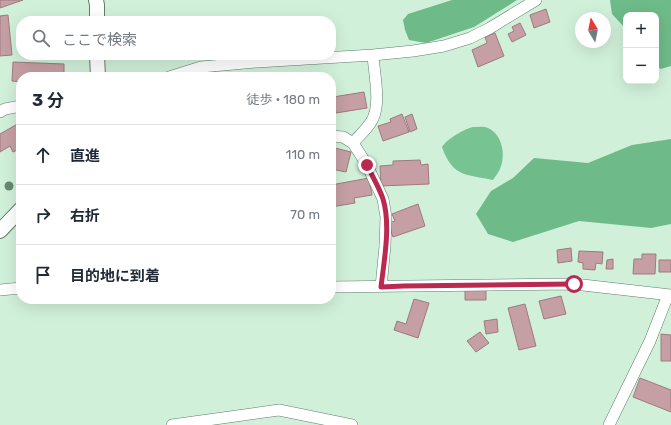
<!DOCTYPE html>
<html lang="ja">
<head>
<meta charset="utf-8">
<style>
	body { margin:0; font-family:Rubik,"Noto Sans JP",sans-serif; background:#f2f2f3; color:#1f2937 }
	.controls { position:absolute; right:12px; top:12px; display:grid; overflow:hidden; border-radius:8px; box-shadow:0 4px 16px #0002 }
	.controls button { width:36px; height:36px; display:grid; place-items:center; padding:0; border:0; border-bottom:1px solid #e0e1e3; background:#fff; color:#1f2937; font:20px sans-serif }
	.compass { position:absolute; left:575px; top:12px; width:36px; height:36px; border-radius:50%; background:#fff; box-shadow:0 4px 16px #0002; rotate:350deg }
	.stop { position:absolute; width:12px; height:12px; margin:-9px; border:3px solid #ba2950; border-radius:50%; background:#fff }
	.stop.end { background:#ba2950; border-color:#fff; box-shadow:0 1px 4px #0008 }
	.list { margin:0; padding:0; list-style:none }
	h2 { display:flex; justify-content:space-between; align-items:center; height:52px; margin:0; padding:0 16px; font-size:17px }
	h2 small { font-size:13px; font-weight:400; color:#747a83 }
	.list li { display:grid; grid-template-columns:26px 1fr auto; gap:12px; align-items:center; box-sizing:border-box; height:60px; padding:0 16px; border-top:1px solid #e0e1e3 }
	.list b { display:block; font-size:15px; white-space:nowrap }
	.list em { font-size:13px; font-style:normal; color:#747a83 }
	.icon { flex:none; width:22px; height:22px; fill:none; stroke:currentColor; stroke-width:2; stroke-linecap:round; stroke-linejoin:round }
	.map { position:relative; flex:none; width:671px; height:425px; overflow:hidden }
	.search { position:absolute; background:#fff; box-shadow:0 4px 16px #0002; left:16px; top:16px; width:320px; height:44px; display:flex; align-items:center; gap:10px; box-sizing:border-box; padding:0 14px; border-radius:16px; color:#747a83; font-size:15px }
	.panel { position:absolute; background:#fff; box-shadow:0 4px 16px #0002; left:16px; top:72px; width:320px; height:232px; border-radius:16px }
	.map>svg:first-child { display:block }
</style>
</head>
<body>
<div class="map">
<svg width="671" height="425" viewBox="0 0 671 425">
	<rect width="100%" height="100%" fill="#d1f0da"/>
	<path fill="#6ebb89" d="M452 0H517L474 27 426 43 409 40 405 30 403 20 408 14Z
		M610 0H671V66L661 69 656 66V15H626V29L612 14Z
		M671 139V224L651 228 579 221 513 242 488 234 476 214 491 191 513 178 534 158 588 163 632 145Z"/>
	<path fill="#77c492" d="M473 127C478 127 484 126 488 128 503 135 506 156 500 169 498 173 495 177 493 180 485 178 466 176 460 172 451 168 445 156 442 147 447 139 464 129 473 127Z"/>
	<path fill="#c59fa3" stroke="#9d7a7e" d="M0 0H23L0 8Z
		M546 9 550 22 534 28 530 15Z
		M8 15 12 55 0 56V16Z
		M520 23 526 35 512 42 508 34 514 31 512 27Z
		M495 33 504 56 478 67 472 50 487 43 485 37Z
		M13 62 64 64V77H21V82L12 81Z
		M215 70 216 77H201L205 76 204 72Z
		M364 92 367 108 336 113 333 97Z
		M402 114 409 132 383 141 378 126 391 122 390 119Z
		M412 114 417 129 410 132 405 117Z
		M21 122V148L13 152 10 146 0 152V134Z
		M331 147 351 152 346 172 331 169Z
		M420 160 421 165 428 164 429 184 381 186 380 166 393 165V161Z
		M369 178 372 195 354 198 355 203 331 207V185Z
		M418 204 425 226 393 237 388 223 395 221 392 214Z
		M571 248 572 261 558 263 557 250Z
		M579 251 603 252 602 264 596 263 595 270 583 269V263L578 262Z
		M642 254H656L655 274H633L634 259H642Z
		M613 259V269H606L607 260Z
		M659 260H671V272H659Z
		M465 289H486V300H465Z
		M561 296 566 314 544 319 539 301Z
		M414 299 429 303 418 338 394 330 397 321 406 324Z
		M525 304 536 346 519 350 508 308Z
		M497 319 498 332 486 334 484 321Z
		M480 332 489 343 476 352 467 341Z
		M661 334 671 335V361H661Z
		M640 378 671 390V412L633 397Z"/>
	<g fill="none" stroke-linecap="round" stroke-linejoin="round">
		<defs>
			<path id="minor" d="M169 77 201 67 257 62 373 55 413 51 444 46 470 38 490 28 536 0
				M0 112 5 109 21 106
				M331 136 343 137 353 143 367 165 383 199 386 217 385 246 381 287
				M353 143C359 136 366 130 371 122 382 106 374 74 373 55
				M331 287 574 284 671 295
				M0 290 21 288
				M172 425 279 410 352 425
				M609 425 650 341 668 295"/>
			<path id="tertiary" d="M96 0 97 5V21
				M97 55 98 77
				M0 231 21 209"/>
		</defs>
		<use href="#minor" stroke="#617d6a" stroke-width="12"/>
		<use href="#tertiary" stroke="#617d6a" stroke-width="16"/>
		<use href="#minor" stroke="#fff" stroke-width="11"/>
		<use href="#tertiary" stroke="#fff" stroke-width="14"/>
	</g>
	<circle fill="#678873" cx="9" cy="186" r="4.5"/>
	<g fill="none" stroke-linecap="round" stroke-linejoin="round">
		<path stroke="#ba2950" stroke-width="5" d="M367 165C372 176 379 187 383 199 391 225 384 261 381 287L404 286 574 284"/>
	</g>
</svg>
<div class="controls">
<button>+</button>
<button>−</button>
</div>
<svg class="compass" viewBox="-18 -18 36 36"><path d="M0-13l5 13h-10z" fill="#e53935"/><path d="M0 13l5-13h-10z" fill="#747a83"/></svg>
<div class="stop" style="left:574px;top:284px"></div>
<div class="stop end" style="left:367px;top:165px"></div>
<div class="search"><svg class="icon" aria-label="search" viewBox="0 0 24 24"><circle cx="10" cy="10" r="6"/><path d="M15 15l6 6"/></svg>ここで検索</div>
<section class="panel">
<h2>3 分<small>徒歩 · 180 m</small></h2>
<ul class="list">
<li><svg class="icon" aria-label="ahead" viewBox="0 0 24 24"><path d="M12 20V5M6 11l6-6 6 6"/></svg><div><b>直進</b></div><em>110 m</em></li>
<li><svg class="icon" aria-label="right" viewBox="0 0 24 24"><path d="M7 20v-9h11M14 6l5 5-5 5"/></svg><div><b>右折</b></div><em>70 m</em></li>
<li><svg class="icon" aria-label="arrive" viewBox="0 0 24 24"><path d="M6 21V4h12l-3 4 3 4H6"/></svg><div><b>目的地に到着</b></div></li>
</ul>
</section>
</div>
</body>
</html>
